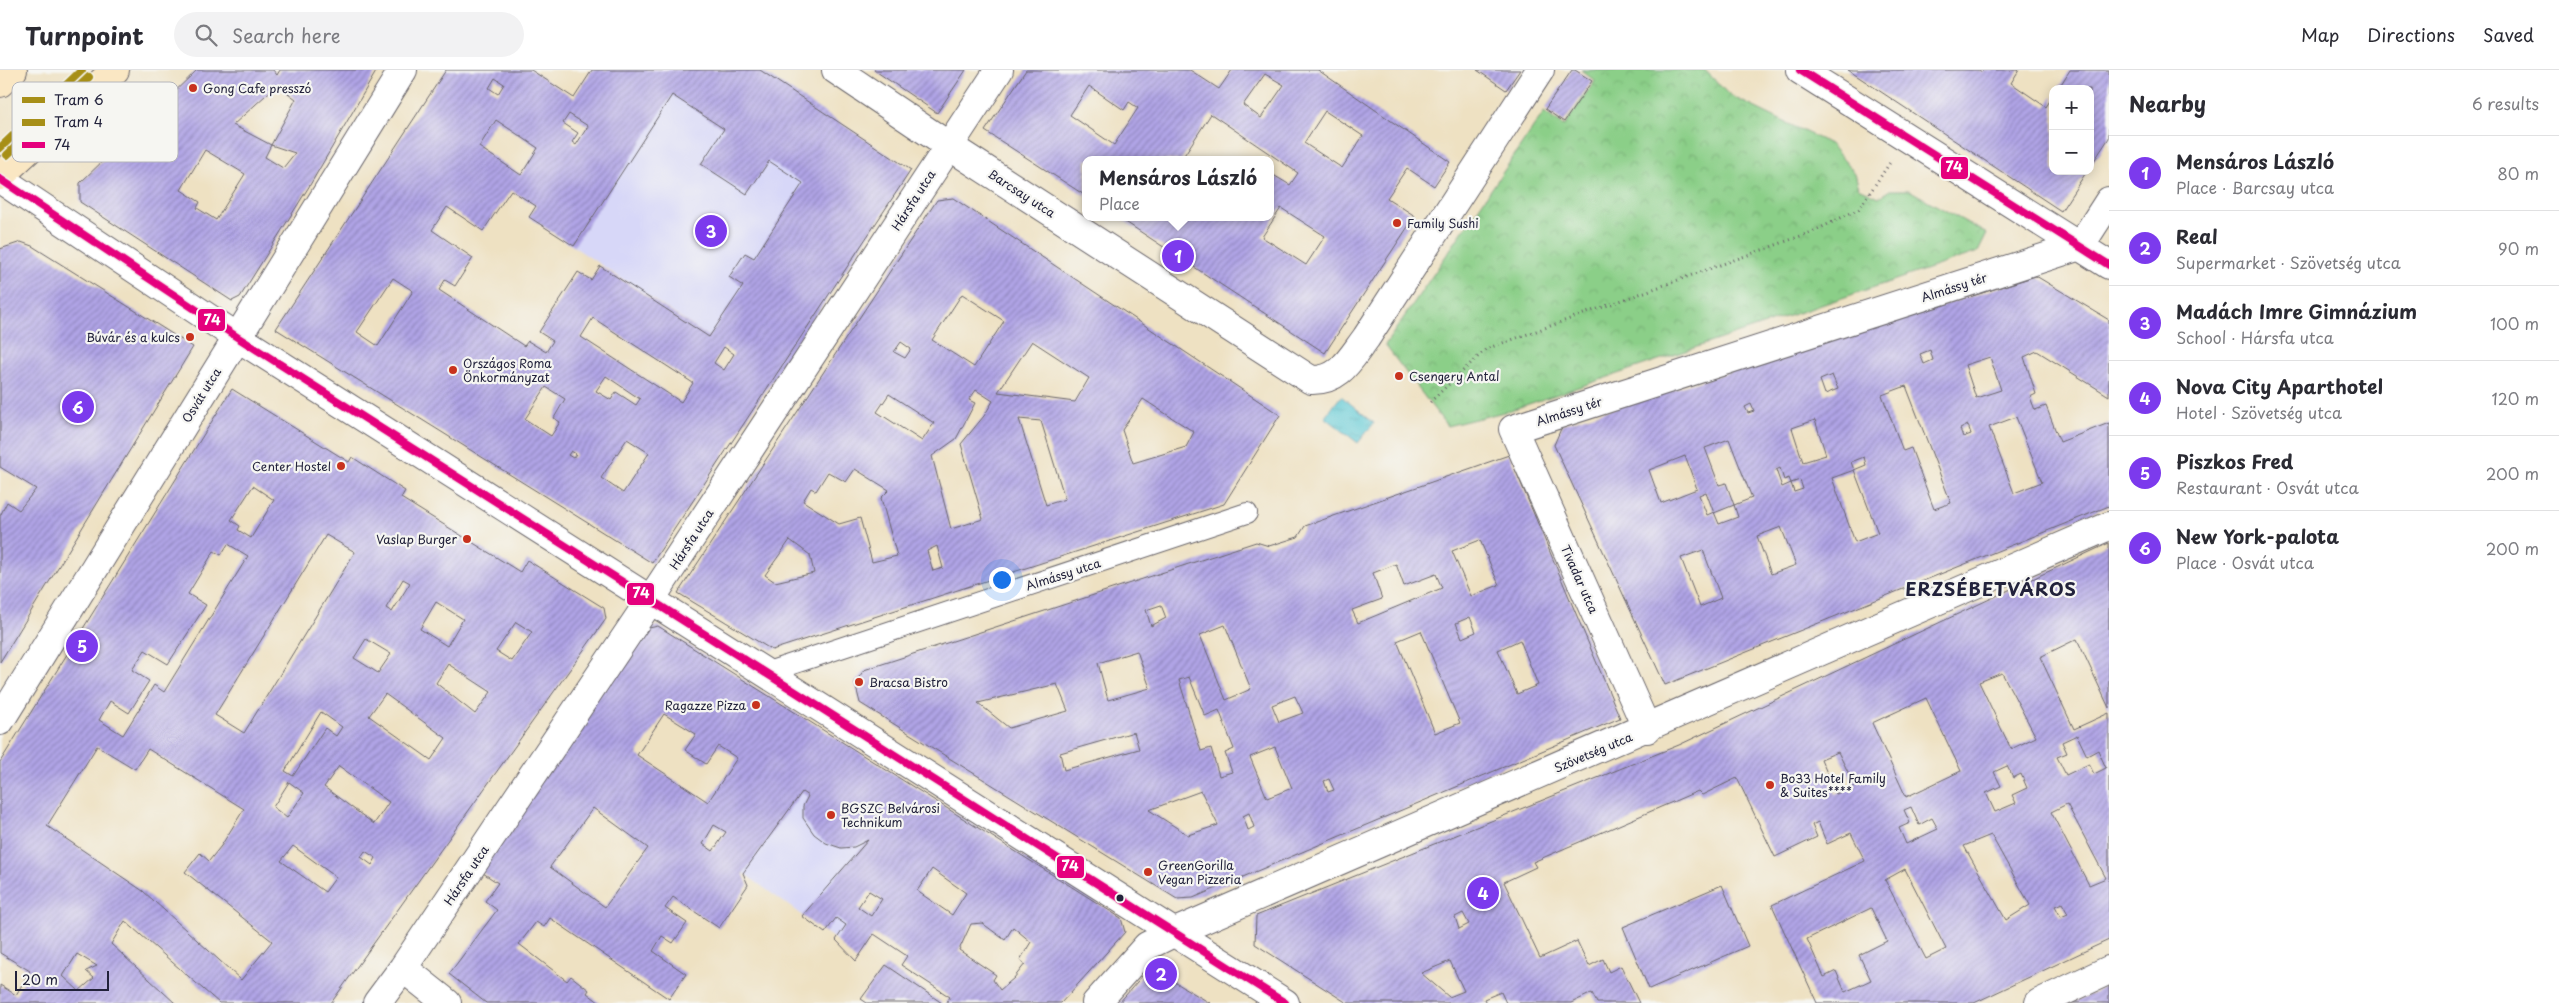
<!DOCTYPE html>
<html lang="en">
<head>
<meta charset="utf-8">
<style>
	body { margin:0; font-family:"Playpen Sans",sans-serif; background:#f2f2f3; color:#2b2b33 }
	.controls { position:absolute; right:15px; top:15px; display:grid; overflow:hidden; border-radius:10px; box-shadow:0 2px 12px #0003 }
	.controls button { width:45px; height:45px; display:grid; place-items:center; padding:0; border:0; border-bottom:1px solid #e1e1e2; background:#fff; color:#2b2b33; font:25px sans-serif }
	.scale { position:absolute; left:15px; bottom:12px; width:94px; box-sizing:border-box; padding-left:5px; border:2px solid #22223b; border-top:0; font-size:14px; line-height:18px; white-space:nowrap; color:#22223b; -webkit-text-stroke:4px #f6f6f2; paint-order:stroke }
	.you { position:absolute; left:1001px; top:509px; width:18px; height:18px; margin:-12px; border:4px solid #fff; border-radius:50%; background:#1a73e8; box-shadow:0 0 0 8px #1a73e833 }
	.badge { display:grid; place-items:center; width:32px; height:32px; border-radius:50%; background:#7c3aed; color:#fff; font-size:16px; font-weight:700 }
	.pin { position:absolute; translate:-50% -50%; border:2px solid #fff; box-shadow:0 1px 5px #0006 }
	.popup { position:absolute; left:1082px; top:86px; width:192px; height:65px; box-sizing:border-box; display:grid; place-content:center; border-radius:10px; background:#fff; filter:drop-shadow(0 1px 4px #0005); font-size:16px; white-space:nowrap; color:#7c7c81 }
	.popup b { font-size:19px; color:#2b2b33 }
	.popup::after { content:''; position:absolute; left:50%; top:100%; margin-left:-10px; border:10px solid transparent; border-top-color:#fff }
	.list { margin:0; padding:0; list-style:none }
	h2 { display:flex; justify-content:space-between; align-items:center; height:65px; margin:0; padding:0 20px; font-size:21px }
	h2 small { font-size:16px; font-weight:400; color:#7c7c81 }
	.list li { display:grid; grid-template-columns:32px 1fr auto; gap:15px; align-items:center; box-sizing:border-box; height:75px; padding:0 20px; border-top:1px solid #e1e1e2 }
	.list b { display:block; font-size:19px; white-space:nowrap }
	.list p { margin:0; font-size:16px; white-space:nowrap; color:#7c7c81 }
	.list em { font-size:16px; font-style:normal; color:#7c7c81 }
	.icon { flex:none; width:28px; height:28px; fill:none; stroke:currentColor; stroke-width:2; stroke-linecap:round; stroke-linejoin:round }
	.map { position:relative; flex:none; width:2109px; height:933px; overflow:hidden }
	header { display:flex; align-items:center; gap:30px; box-sizing:border-box; height:70px; padding:0 25px; background:#fff; border-bottom:1px solid #e1e1e2 }
	header strong { font-size:24px }
	nav { display:flex; gap:28px; margin-inline-start:auto; font-size:18px }
	.search { width:350px; height:45px; background:#f2f2f3; display:flex; align-items:center; gap:12px; box-sizing:border-box; padding:0 18px; border-radius:28px; color:#7c7c81; font-size:19px }
	main { display:flex }
	aside { flex:1; background:#fff }
	.map>svg:first-child { display:block }
</style>
</head>
<body>
<header>
<strong>Turnpoint</strong>
<div class="search"><svg class="icon" aria-label="search" viewBox="0 0 24 24"><circle cx="10" cy="10" r="6"/><path d="M15 15l6 6"/></svg>Search here</div>
<nav><a>Map</a><a>Directions</a><a>Saved</a></nav>
</header>
<main>
<div class="map">
<svg width="2109" height="933" viewBox="0 0 2109 933">
	<defs>
		<pattern id="park-crowns" width="20" height="18" patternUnits="userSpaceOnUse" patternTransform="scale(1.25)"><rect width="20" height="18" fill="#8bcf88"/><path d="M2 6a3 3 0 1 1 6 0M12 15a3 3 0 1 1 6 0" fill="none" stroke="#78b176"/></pattern>
		<pattern id="water-ripples" width="26" height="14" patternUnits="userSpaceOnUse" patternTransform="scale(1.25)"><rect width="26" height="14" fill="#5dc9d4"/><path d="M2 4q2-2 4 0t4 0M15 11q2-2 4 0t4 0" fill="none" stroke="#51acb7"/></pattern>
		<pattern id="building-hatch" width="6" height="6" patternUnits="userSpaceOnUse" patternTransform="scale(1.25)"><rect width="6" height="6" fill="#b0a4e6"/><path d="M-1 1l2-2M0 6l6-6M5 7l2-2" fill="none" stroke="#8f85bc"/></pattern>
	</defs>
	<rect width="100%" height="100%" fill="#f6f6f2"/>
	<filter id="ink" filterUnits="userSpaceOnUse"><feTurbulence type="fractalNoise" baseFrequency=".02" numOctaves="2"/><feDisplacementMap in="SourceGraphic" scale="10" xChannelSelector="R" yChannelSelector="G"/><feConvolveMatrix kernelMatrix="1 2 1 2 8 2 1 2 1" color-interpolation-filters="sRGB"/></filter>
	<filter id="wash" filterUnits="userSpaceOnUse"><feTurbulence type="fractalNoise" baseFrequency=".0096" numOctaves="4" result="noise"/><feDisplacementMap in="SourceGraphic" scale="20" xChannelSelector="R" yChannelSelector="G"/><feGaussianBlur stdDeviation="1.12" result="paint"/><feColorMatrix in="noise" values="0 0 0 0 0 0 0 0 0 0 0 0 0 0 0 0 0 1.4 0 .05"/><feComposite in="paint" operator="in"/></filter>
	<g filter="url(#wash)">
		<rect width="100%" height="100%" fill="#eee1c2"/>
		<path fill="#d7d7f8" d="M624 0H760L911 100 774 310 529 147Z
			M814 654 933 729 836 870 713 781Z"/>
		<path fill="url(#park-crowns)" stroke="#567862" d="M1581 0H1705L1729 25 1830 74 1855 103 1859 118 1879 127 1890 120H1909L1987 164 1978 182 1508 341 1447 356 1385 275 1544 42 1564 56 1595 11Z"/>
		<path fill="url(#water-ripples)" stroke="#407688" d="M1341 326 1374 353 1358 373 1325 347Z"/>
		<g id="blocks">
			<path fill="url(#building-hatch)" fill-rule="evenodd" d="M197 0H273L277 5 280 0H377L310 115 240 227 232 231 80 132V113ZM277 15 296 29 271 75 295 83 283 98 265 87 271 75 233 55ZM205 80 245 104 216 150 197 138 200 132 181 120Z
				M446 0H531L574 28 592 0H760L911 100 652 493 276 259ZM495 8 504 14 498 24 489 18ZM672 25 724 59 701 94 747 124 769 91 803 113 754 188 745 183 729 207 743 216 709 267 600 196 591 210 578 202 539 262 553 271 546 282 528 271 524 276 439 220 445 210 455 216 473 188 432 160 447 137 483 161 511 120 536 136 529 147 574 176ZM569 44 588 56 576 75 572 72 578 63 563 53ZM496 50 538 78 521 105 479 77ZM393 208 413 221 378 276 357 262ZM593 248 693 313 681 332 581 267ZM724 277 734 284 724 300 714 293ZM606 306 640 329 636 335 616 322 611 330 596 321ZM546 317 565 329 554 348 560 352 551 366 525 349ZM627 369 649 383 623 423 601 408ZM571 381 576 384 573 388 568 385Z
				M874 0H966L937 43Z
				M1026 0H1190L1219 19 1232 0H1318L1450 92 1434 116 1407 98 1387 128 1415 146 1325 283 1118 147H1270V103L1290 115 1298 103 1211 44 1181 90H1086V126L985 61ZM1265 4 1284 15 1261 48 1243 35ZM1089 16 1124 40 1129 32 1138 38 1114 75 1070 45ZM1325 41 1363 66 1342 98 1304 73ZM1281 138 1325 166 1306 195 1262 167Z
				M1477 0H1520L1506 20Z
				M1572 0H1575L1592 11 1564 52 1545 39Z
				M1848 0H1979L1982 2 1983 0H2019L2011 13 2046 37 2053 26V101H2087L2061 141Z
				M2070 0H2109V68L2090 97V19H2058Z
				M953 128 1280 345 1224 434 772 580 678 523 937 130ZM962 224 1004 251 974 297 932 270ZM1032 271 1089 308 1075 332 998 322ZM901 272 911 279 905 288 894 282ZM976 320 993 331 984 346 961 374 983 449 951 459 932 386 956 369 975 333 969 330ZM889 324 934 353 922 371 877 342ZM1143 329 1194 362 1186 377 1133 393 1122 360ZM1019 349 1041 351 1065 429 1046 435ZM855 399 889 420 881 428 897 486 872 492 860 448 839 454 803 431 811 418 816 421 828 402 846 412ZM790 470 810 485 814 503 775 512 765 505ZM937 476 943 498 933 501 927 481Z
				M21 172 32 176 193 277 0 592V446L7 432 19 440 36 419 0 397V179Z
				M2036 206 2109 250V326L2037 281 2024 287 2036 324 2030 327 2035 340 2046 336 2060 372 2109 353V436L1665 615 1554 375 1563 354ZM1930 280 1933 290 1924 294 1920 284ZM1990 287 2001 320 1976 328 1965 295ZM1832 305 1838 319 1825 324 1820 310ZM1906 316 1951 433 1934 439 1911 378 1903 381 1882 325ZM1751 334 1754 341 1748 343 1745 337ZM2016 347 2042 412 2014 423 1989 357ZM1815 350 1826 385 1803 392 1792 358ZM1968 355 1971 364 1963 367 1960 359ZM1729 369 1752 428 1734 435 1726 413 1719 415 1705 378ZM1685 386 1697 419 1661 433 1649 400ZM1864 387 1866 395 1854 400 1878 463 1855 472 1832 408 1854 400 1851 392ZM1780 398 1784 410 1789 408 1791 413 1800 410 1803 419 1794 422 1791 413 1782 417 1776 400ZM1706 422 1714 443 1734 435 1738 447 1719 454 1714 442 1707 445 1699 425ZM1781 457 1796 495 1771 504 1757 466ZM1703 480 1721 528 1700 537 1681 488Z
				M232 319 349 392 352 387 405 421 401 428 520 502 527 490 604 538 606 549 331 933H219L125 851 111 874 175 933H0V915L16 925 30 901 0 883V692ZM253 416 274 430 251 468 238 460 240 456 231 450ZM326 465 355 482 244 663 215 645ZM228 474 248 486 164 622 154 615 123 665 99 650 110 631 129 643 149 611 132 600 145 580 168 594 206 535 188 524 214 481 221 485ZM403 509 410 513 392 542 386 538ZM436 532 463 549 447 576 420 559ZM516 552 532 562 512 591 496 581ZM366 569 391 584 378 603 354 588ZM448 594 491 622 475 644 436 613ZM385 624 446 668 431 690 369 646ZM321 642 342 657 336 666 325 658 293 706 285 701ZM97 676 135 699 148 679 244 739 221 776 209 791 200 783 185 802 272 871 241 910 143 821 47 756ZM339 696 389 732 374 754 324 717ZM289 712 304 723 287 748 273 737ZM293 776 336 807 325 822 281 791ZM365 781 376 788 372 795 361 787ZM77 884 97 896 86 901 94 908 79 921 63 906Z
				M1509 385 1620 648 1193 828 1177 829 860 633 855 613 864 600 1256 472 1269 476 1298 467 1305 456ZM1480 470 1499 515 1471 526 1452 481ZM1396 494 1404 516 1436 504 1442 518 1358 553 1352 540 1382 529 1373 503ZM1161 535 1166 548 1151 556 1146 540ZM1470 547 1476 562 1462 568 1456 553ZM1225 555 1251 619 1226 630 1200 565ZM1421 561 1460 653 1435 663 1397 571ZM1520 570 1538 615 1517 624 1498 580ZM1137 581 1150 618 1108 630 1098 593ZM1189 607 1205 646 1219 640 1234 679 1225 683 1232 702 1219 706 1211 678 1201 681 1179 610ZM1057 614 1068 641 1009 658 978 633ZM1295 626 1303 643 1279 652 1272 635ZM1134 662 1139 679 1064 700 1060 683ZM1275 677 1292 718 1267 728 1250 687ZM1329 709 1334 720 1328 722 1324 711ZM1201 721 1218 755 1188 765 1149 740ZM1249 743 1254 757 1248 760 1243 746Z
				M2109 473V638L2077 569 2040 587 2074 659 2109 643V870L2085 881 1974 933H1817L1772 835 1865 791 1851 763 1827 774 1818 752 1812 755 1817 767 1775 787 1737 708 1702 725 1698 721 1533 792 1536 797 1504 812 1540 888 1577 871 1589 896 1603 889 1609 902 1621 896 1639 933H1597L1592 923 1571 933H1506L1501 922 1484 929 1486 933H1347L1255 874 1256 846 1679 675ZM2002 603 2036 667 2011 679 1979 612ZM1926 628 1961 701 1906 727 1872 653ZM2077 665 2087 686 2098 680 2106 698 2094 704 2089 694 2066 705 2057 687 2067 683 2062 672ZM1838 682 1855 716 1836 724 1821 689ZM2007 696 2013 708 2021 704 2027 718 2012 725 2016 733 1995 742 1986 723 2001 716 1994 702ZM2067 734 2106 808 2089 815 2051 742ZM1911 737 1919 755 1932 748 1938 759 1906 774 1899 758 1910 753 1904 740ZM1991 765 2030 835 2006 850 1964 776ZM1905 799 1946 879 1926 889 1885 810ZM2062 833 2068 844 2061 847 2055 836ZM1871 838 1887 871 1859 885 1871 910 1845 922 1836 901 1824 907 1807 869ZM1463 843 1469 854 1459 859 1455 847ZM1450 891 1464 921 1449 927 1421 903Z
				M658 556 1121 848 1125 862 1061 933H946L950 927 901 895 907 886 874 864 856 891 836 870 846 855 836 848 825 863 802 846 868 770 854 777 841 778 826 773 814 764 803 748V736L808 726 802 722 743 803 748 815 719 858 673 827 665 838 687 853 673 873 662 866 653 881 686 904 669 929 550 848 544 857 536 852 519 874 567 911 571 906 589 920 587 923 600 933H486L449 904 497 840 485 831 498 813 480 801 640 560ZM664 644 696 664 685 680 706 694 718 676 737 688 708 732 637 685ZM593 738 648 778 605 837 550 797ZM714 755 726 762 713 781 703 774ZM932 799 966 823 952 845 917 821ZM869 821 882 829 871 846 858 837ZM982 853 1005 870 1013 857 1031 872 1020 890 1025 894 1014 908 1000 920 993 910 996 905 959 880 971 854Z
				M1722 815 1748 876 1649 919 1623 857Z
				M886 895 942 933H867L861 929Z
				M1161 904 1210 933H1119L1143 905Z
				M2109 915V933H2072Z"/>
		</g>
	</g>
	<g filter="url(#ink)">
		<use href="#blocks" fill-opacity="0" stroke="#69656a" stroke-width="1"/>
		<g fill="none" stroke-linecap="round" stroke-linejoin="round">
			<defs>
				<path id="pedestrian" d="M765 603 1247 443"/>
				<path id="minor" d="M836 0 949 76 1311 310C1340 311 1350 289 1366 268L1540 0
					M1800 0 2109 195
					M0 109 237 267 1285 933
					M2080 176 2109 131
					M0 651 403 0
					M1647 659 1513 359 2080 176
					M403 898 447 933
					M377 933 403 898 651 529 999 0
					M1096 933 1147 876 1175 862 2109 456
					M2039 933 2109 900"/>
				<path id="secondary" d="M0 13 13 0
					M0 106 115 0"/>
			</defs>
			<use href="#pedestrian" stroke="#69656a" stroke-width="22"/>
			<use href="#minor" stroke="#69656a" stroke-width="30"/>
			<use href="#secondary" stroke="#69656a" stroke-width="30"/>
			<path stroke="#69656a" stroke-width="3" stroke-dasharray="1 4" stroke-linecap="butt" d="M1430 332 1486 279 1812 162 1859 139 1891 91"/>
			<use href="#pedestrian" stroke="#fff" stroke-width="20"/>
			<use href="#minor" stroke="#fff" stroke-width="28"/>
			<use href="#secondary" stroke="#fae7c3" stroke-width="28"/>
			<defs>
				<path id="bus-1" d="M1800 0 2109 195
					M0 109 237 267 1285 933"/>
			</defs>
			<use href="#bus-1" stroke="#f6f6f2" stroke-width="11"/>
			<use href="#bus-1" stroke="#e5007d" stroke-width="8"/>
			<defs>
				<path id="tram-1" d="M0 78 82 0"/>
				<path id="tram-2" d="M7 85 89 7"/>
			</defs>
			<use href="#tram-1" stroke="#f6f6f2" stroke-width="11"/>
			<use href="#tram-2" stroke="#f6f6f2" stroke-width="11"/>
			<use href="#tram-1" stroke="#a78f18" stroke-width="8"/>
			<use href="#tram-2" stroke="#a78f18" stroke-width="8"/>
		</g>
	</g>
	<g fill="#c8321e" stroke="#f6f6f2" stroke-width="2">
		<circle cx="193" cy="18" r="5"/>
		<circle cx="1397" cy="153" r="5"/>
		<circle cx="190" cy="267" r="5"/>
		<circle cx="453" cy="300" r="5"/>
		<circle cx="1399" cy="306" r="5"/>
		<circle cx="341" cy="396" r="5"/>
		<circle cx="467" cy="469" r="5"/>
		<circle cx="859" cy="612" r="5"/>
		<circle cx="756" cy="635" r="5"/>
		<circle cx="1770" cy="715" r="5"/>
		<circle cx="831" cy="745" r="5"/>
		<circle cx="1148" cy="802" r="5"/>
	</g>
	<circle fill="#22223b" stroke="#f6f6f2" stroke-width="2" cx="1120" cy="828" r="4.5"/>
	<g text-anchor="middle" dominant-baseline="central" stroke-width="4.5" stroke-linejoin="round" paint-order="stroke">
		<g font-size="12" fill="#22223b" stroke="#f6f6f2" text-anchor="start">
			<text x="203" y="18">Gong Cafe presszó</text>
			<text x="1407" y="153">Family Sushi</text>
			<text x="180" y="267" text-anchor="end">Búvár és a kulcs</text>
			<text x="463" y="293">Országos Roma<tspan x="463" dy="14">Önkormányzat</tspan></text>
			<text x="1409" y="306">Csengery Antal</text>
			<text x="331" y="396" text-anchor="end">Center Hostel</text>
			<text x="457" y="469" text-anchor="end">Vaslap Burger</text>
			<text x="869" y="612">Bracsa Bistro</text>
			<text x="746" y="635" text-anchor="end">Ragazze Pizza</text>
			<text x="1780" y="708">Bo33 Hotel Family<tspan x="1780" dy="14">&amp; Suites****</tspan></text>
			<text x="841" y="738">BGSZC Belvárosi<tspan x="841" dy="14">Technikum</tspan></text>
			<text x="1158" y="795">GreenGorilla<tspan x="1158" dy="14">Vegan Pizzeria</tspan></text>
		</g>
		<g font-size="12" fill="#22223b" stroke="#f6f6f2">
			<text transform="translate(1022 123) rotate(33)">Barcsay utca</text>
			<text transform="translate(913 130) rotate(-57)">Hársfa utca</text>
			<text transform="translate(1954 217) rotate(-18)">Almássy tér</text>
			<text transform="translate(201 325) rotate(-58)">Osvát utca</text>
			<text transform="translate(1569 341) rotate(-18)">Almássy tér</text>
			<text transform="translate(691 469) rotate(-57)">Hársfa utca</text>
			<text transform="translate(1063 504) rotate(-18)">Almássy utca</text>
			<text transform="translate(1580 509) rotate(66)">Tivadar utca</text>
			<text transform="translate(1593 682) rotate(-23)">Szövetség utca</text>
			<text transform="translate(466 805) rotate(-56)">Hársfa utca</text>
		</g>
		<g font-size="18" font-weight="bold" letter-spacing="1" fill="#22223b" stroke="#f6f6f2">
			<text x="1991" y="518">ERZSÉBETVÁROS</text>
		</g>
	</g>
	<rect x="12" y="12" width="166" height="80" rx="8" fill="#f6f6f2" stroke="#b6b6bb" stroke-width="1"/>
	<rect x="22" y="27" width="23" height="6" fill="#a78f18"/>
	<rect x="22" y="49" width="23" height="7" fill="#a78f18"/>
	<rect x="22" y="72" width="23" height="6" fill="#e5007d"/>
	<g font-size="14" fill="#22223b">
		<text x="54" y="35">Tram 6</text>
		<text x="54" y="57">Tram 4</text>
		<text x="54" y="80">74</text>
	</g>
	<g stroke="#f6f6f2" stroke-width="2">
		<rect x="1940" y="86" width="29" height="24" rx="5" fill="#e5007d"/>
		<rect x="197" y="238" width="29" height="24" rx="5" fill="#e5007d"/>
		<rect x="626" y="512" width="29" height="24" rx="5" fill="#e5007d"/>
		<rect x="1056" y="785" width="29" height="24" rx="5" fill="#e5007d"/>
	</g>
	<g font-size="14" text-anchor="middle" font-weight="bold" fill="#fff">
		<text x="1954" y="102">74</text>
		<text x="212" y="255">74</text>
		<text x="641" y="528">74</text>
		<text x="1070" y="801">74</text>
	</g>
</svg>
<div class="controls">
<button>+</button>
<button>−</button>
</div>
<div class="scale">20 m</div>
<div class="you"></div>
<div class="pin badge" style="left:1178px;top:186px">1</div>
<div class="popup"><b>Mensáros László</b>Place</div>
<div class="pin badge" style="left:1161px;top:904px">2</div>
<div class="pin badge" style="left:711px;top:161px">3</div>
<div class="pin badge" style="left:1483px;top:823px">4</div>
<div class="pin badge" style="left:82px;top:576px">5</div>
<div class="pin badge" style="left:78px;top:337px">6</div>
</div>
<aside>
<h2>Nearby<small>6 results</small></h2>
<ul class="list">
<li><span class="badge">1</span><div><b>Mensáros László</b><p>Place · Barcsay utca</p></div><em>80 m</em></li>
<li><span class="badge">2</span><div><b>Real</b><p>Supermarket · Szövetség utca</p></div><em>90 m</em></li>
<li><span class="badge">3</span><div><b>Madách Imre Gimnázium</b><p>School · Hársfa utca</p></div><em>100 m</em></li>
<li><span class="badge">4</span><div><b>Nova City Aparthotel</b><p>Hotel · Szövetség utca</p></div><em>120 m</em></li>
<li><span class="badge">5</span><div><b>Piszkos Fred</b><p>Restaurant · Osvát utca</p></div><em>200 m</em></li>
<li><span class="badge">6</span><div><b>New York-palota</b><p>Place · Osvát utca</p></div><em>200 m</em></li>
</ul>
</aside>
</main>
</body>
</html>
